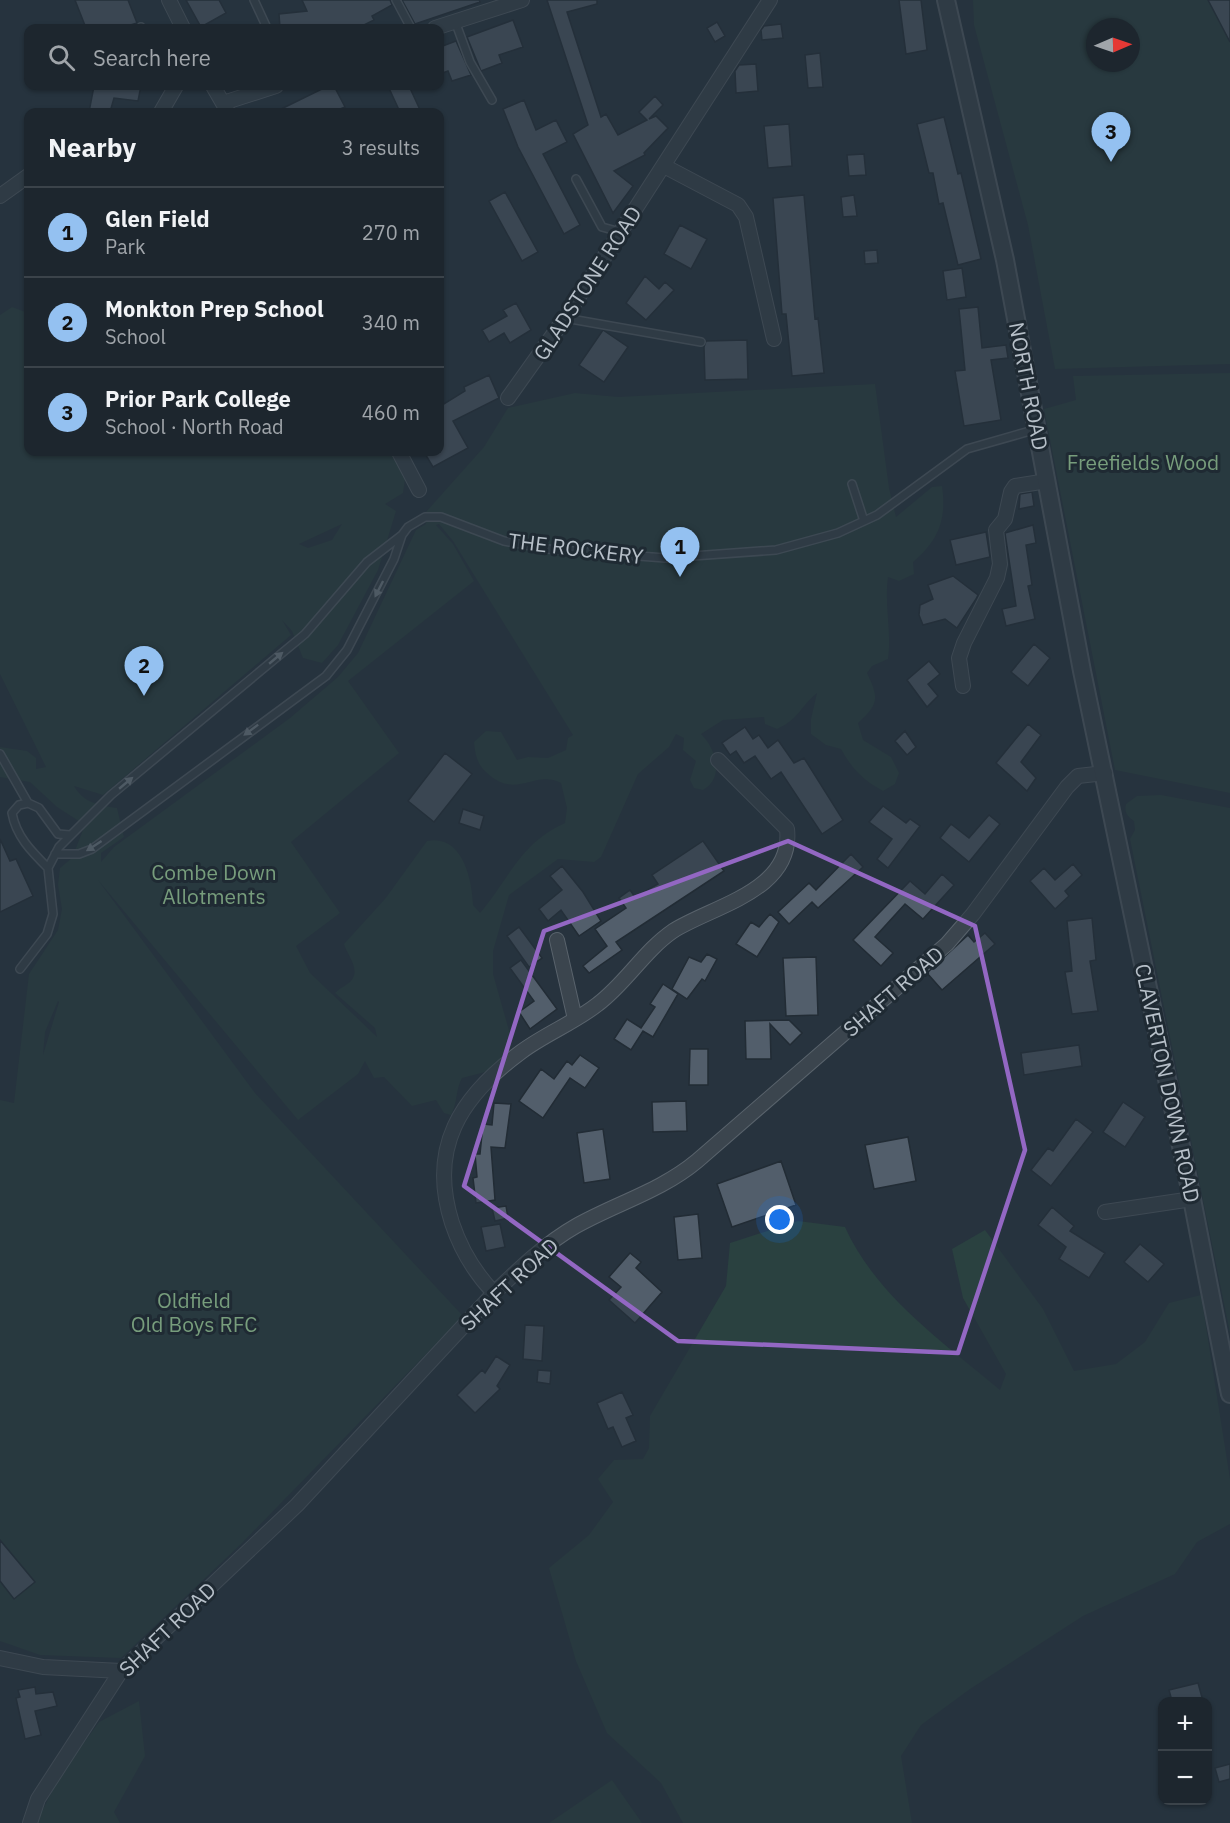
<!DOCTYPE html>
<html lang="en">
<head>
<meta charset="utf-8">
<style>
	body { margin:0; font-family:"IBM Plex Sans",sans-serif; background:#2a323a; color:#f1f3f6 }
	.controls { position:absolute; right:18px; bottom:18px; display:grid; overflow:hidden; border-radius:12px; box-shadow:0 2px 4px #0004 }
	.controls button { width:54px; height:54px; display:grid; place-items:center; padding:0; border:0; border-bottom:2px solid #3b434a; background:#1d262e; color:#f1f3f6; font:30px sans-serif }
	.compass { position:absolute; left:1086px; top:18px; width:54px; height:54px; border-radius:50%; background:#1d262e; box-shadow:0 2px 4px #0004; rotate:88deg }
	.you { position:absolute; left:780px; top:1220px; width:21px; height:21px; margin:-15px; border:4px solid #fff; border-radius:50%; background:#1a73e8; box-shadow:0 0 0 9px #1a73e833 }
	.badge { display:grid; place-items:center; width:39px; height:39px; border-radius:50%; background:#94c1f1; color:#111; font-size:20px; font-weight:700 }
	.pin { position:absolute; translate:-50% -50px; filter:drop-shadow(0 2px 3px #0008) }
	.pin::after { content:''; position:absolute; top:32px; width:21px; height:18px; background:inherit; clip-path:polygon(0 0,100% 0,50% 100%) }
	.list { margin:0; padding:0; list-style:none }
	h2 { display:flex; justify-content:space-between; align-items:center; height:78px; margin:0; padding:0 24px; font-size:26px }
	h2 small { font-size:20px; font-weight:400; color:#a0a5aa }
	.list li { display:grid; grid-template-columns:39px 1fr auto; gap:18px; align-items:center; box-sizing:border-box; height:90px; padding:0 24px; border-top:2px solid #3b434a }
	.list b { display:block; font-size:22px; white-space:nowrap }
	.list p { margin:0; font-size:20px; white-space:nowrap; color:#a0a5aa }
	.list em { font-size:20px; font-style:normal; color:#a0a5aa }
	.icon { flex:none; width:33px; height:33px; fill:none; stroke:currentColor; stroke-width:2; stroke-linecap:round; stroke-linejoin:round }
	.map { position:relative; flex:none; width:1230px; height:1823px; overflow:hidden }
	.search { position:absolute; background:#1d262e; box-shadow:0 2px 4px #0004; left:24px; top:24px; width:420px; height:66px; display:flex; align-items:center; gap:15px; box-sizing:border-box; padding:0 21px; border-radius:12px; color:#a0a5aa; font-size:22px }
	.panel { position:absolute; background:#1d262e; box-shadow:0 2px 4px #0004; left:24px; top:108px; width:420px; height:348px; border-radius:12px }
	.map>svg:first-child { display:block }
</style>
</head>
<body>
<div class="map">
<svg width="1230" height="1823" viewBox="0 0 1230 1823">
	<rect width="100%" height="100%" fill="#27333e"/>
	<path fill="#2a4140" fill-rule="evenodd" d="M973 0H1230V364L1055 369 1028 225 974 25ZM1095 27H1131V63H1095Z
		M12 307 28 313V452H391L405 479 403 493 385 504 396 511 378 570 338 645 322 663 303 658 292 631 282 620 291 635 103 795 74 786C84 803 98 805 117 808L124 837 101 853V862L114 847 290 718 338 677 358 653 416 530 426 524V512L484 447 508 408 575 393 618 397 875 384 889 488 896 517 932 487 942 486C947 520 938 541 913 562L914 574 899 581 888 577C884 605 892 632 888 659L872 666 867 673C879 698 879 704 858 723L863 740 891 757 899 773 895 784 883 791C863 780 852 769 841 749L826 745 811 734V719L817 693C799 708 799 719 777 729L765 724 764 717 723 720 701 734C716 749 725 777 703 790L694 788 690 780 696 761 683 750 684 738 676 734 669 747 638 774 601 857 594 862 558 859 509 895 493 951V974L512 1041 508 1055 489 1071 462 1078C455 1091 458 1102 451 1115L444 1113 436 1100 412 1106 384 1077 374 1078 365 1061 358 1074 298 1120 98 880 255 1093 463 1316 242 1543 121 1658 40 1655 0 1641V1100L14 1103 29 974 58 930 62 909 58 885 60 868 72 858 85 825 57 807 30 782 0 777V747L27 751 36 758V769L46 767 0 674V315ZM342 524 332 540 308 548 299 544ZM439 524 453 541 573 735 568 738 566 750 548 758 528 757 517 760 501 732 486 731 474 742C475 754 477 764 486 772 516 801 534 769 561 783L567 808 565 823C520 843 510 878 480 913L473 905C472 878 462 834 427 841L385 899 344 944C347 955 361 969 351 981 347 985 340 988 335 993L375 1028 377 1037 310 973 296 946 340 913 291 842 399 753 348 681 474 581 453 544 436 525ZM58 1001 59 1002 43 1055 45 1032Z
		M1230 373V793L1115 770 1044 409 1076 400 1073 376Z
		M1161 795 1230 808V1333L1130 839 1135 830 1134 821C1127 816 1124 812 1126 804L1137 796Z
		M798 1221 845 1227C876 1296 943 1342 1000 1390L1006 1374 963 1298 952 1249 985 1230 1043 1309 1074 1371 1116 1364 1145 1342 1169 1303 1201 1295 1230 1479V1524L1197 1542 1175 1574 1083 1616 970 1689 921 1725 901 1756 912 1823H683L661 1783 607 1733 576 1661 549 1568 589 1535 613 1502 598 1479 614 1460 643 1459 649 1448 650 1416 726 1286 730 1243Z
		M139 1701 145 1756 114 1812 120 1823H36L60 1776 99 1722Z
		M612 1780 642 1823H549Z"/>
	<path fill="#525e6b" stroke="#222c35" stroke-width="1.5" d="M75 0H128L137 23 121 28H86Z
		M186 0H219L226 13 201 27Z
		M302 0H390L392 5 372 16 374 20 358 28H280L279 14 307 11Z
		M402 0H479L480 2 415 24Z
		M547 0H597V4L567 12 601 117 606 114 618 135 647 120 639 112 655 96 663 105 649 119 656 116 668 128 644 153 645 155 614 171 633 186 613 213 573 134 588 125Z
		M899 0H921L927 50 906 54Z
		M1208 0H1230V42Z
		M513 20 523 47 499 55 502 63 481 71 467 37Z
		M717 22 725 36 715 42 707 28Z
		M781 24 783 38 762 40 761 30 764 26Z
		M456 41 471 75 452 81 448 71 440 74V47Z
		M820 53 823 87 808 88 805 55Z
		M756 64 758 91 736 93 735 71 739 65Z
		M94 86H141L138 101 114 98 110 112H89Z
		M328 86H334L345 107 333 112H275Z
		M388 86H409L421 112H400Z
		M524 100 536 130 556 120 567 142 543 154 580 225 564 234 518 147 503 109Z
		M944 117 958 174 961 173 981 259 958 265 943 203 939 204 933 173H929L917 124Z
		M789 124 792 166 768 168 764 126Z
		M864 154 866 175 849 176 847 155Z
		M505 192 538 252 522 261 489 201Z
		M804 195 815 319 818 318 824 373 792 376 786 314H782L773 198Z
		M854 195 857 216 843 217 841 197Z
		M680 225 707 239 691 269 664 254Z
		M877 250 878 263 865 264 864 251Z
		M962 268 966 297 947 300 943 271Z
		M645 276 659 289 665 282 674 290 646 320 626 303Z
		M516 303 531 330 510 343 504 333 489 342 482 330 507 316 503 310Z
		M978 307 982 348 1006 345 1008 358 991 360 1001 420 964 426 955 371 965 370 959 309Z
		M603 330 628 347 604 382 579 365Z
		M747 340 748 379 705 380 704 347 706 341Z
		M489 375 499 398 453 421 468 448 433 467 424 452H440V396L444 404 465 391 464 387Z
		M1032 492 1034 506 1019 509 1020 494Z
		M1033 525 1036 543 1026 545 1032 585 1028 586 1035 619 1006 626 1002 609 1016 606 1005 533Z
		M986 532 990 557 956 565 950 540Z
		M953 576 978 595 976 599 957 628 945 619 923 625 919 615 920 605 933 599 928 585Z
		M1034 644 1050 658 1028 686 1011 672Z
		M929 661 940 674 928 684 938 696 927 707 907 680Z
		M1028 724 1041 735 1021 762 1036 778 1027 791 996 763Z
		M745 727 753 739 759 735 768 748 778 740 794 763 804 758 843 820 822 834 781 772 771 779 755 756 744 763 736 751 730 755 722 743Z
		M905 731 916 747 907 755 895 741Z
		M445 753 472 774 434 822 408 801Z
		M883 806 906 823 910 819 920 826 888 868 877 859 892 839 869 822Z
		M463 809 484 816 480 830 459 823Z
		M989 815 1000 824 969 862 940 838 951 824 969 838Z
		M0 839 10 861 16 859 33 896 0 912Z
		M703 841 724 871 616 942 622 950 589 973 583 966 607 946 595 929 626 908 619 898 630 890 635 897 658 884 652 875Z
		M851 854 863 867 818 908 812 902 789 924 778 912 809 883 816 890Z
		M1073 864 1082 875 1065 891 1069 896 1055 909 1030 881 1044 868 1055 880Z
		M562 866 583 892 601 921 579 936 561 910 548 921 539 909 562 890 550 876Z
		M942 874 954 885 923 919 905 904 875 937 893 953 881 966 853 940 910 881 925 894Z
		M770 914 779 922 757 957 736 944 751 922 759 927Z
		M1092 918 1096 960 1090 961 1098 1011 1072 1014 1065 972 1072 971 1067 921Z
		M519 927 542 958 529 967 507 936Z
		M985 933 995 944 942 990 927 973 968 935 974 942Z
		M707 954 717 959 705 981 702 979 687 999 672 989 689 957 701 962Z
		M816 957 818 1015 786 1016 783 958Z
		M521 960 557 1009 530 1029 519 1012 534 1001 510 968Z
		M663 984 678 994 653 1037 643 1031 631 1050 614 1039 627 1019 641 1028 655 1007 650 1004Z
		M789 1020 802 1033 790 1045 770 1024 771 1059H746L745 1021Z
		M1079 1045 1082 1066 1024 1075 1021 1053Z
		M690 1049H708V1085H689Z
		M580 1055 599 1068 585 1088 570 1078 543 1118 519 1101 541 1069 554 1079 567 1061 572 1065Z
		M686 1101 687 1131 653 1132 652 1102Z
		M1123 1102 1145 1117 1125 1147 1103 1132Z
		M494 1103 511 1104 505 1148 491 1147 495 1200 476 1203 473 1178 477 1177 475 1154H480L483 1124 492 1125Z
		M1076 1119 1093 1132 1051 1186 1031 1170 1048 1148 1053 1151Z
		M603 1129 610 1179 584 1183 577 1133Z
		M908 1137 916 1181 874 1189 865 1145Z
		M781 1161 796 1205 732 1227 717 1184Z
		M506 1206 508 1218 495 1221 492 1208Z
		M1052 1207 1074 1226 1070 1231 1105 1253 1089 1278 1059 1259 1066 1247 1038 1225Z
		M698 1214 702 1258 678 1260 674 1217Z
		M500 1224 505 1247 486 1251 481 1227Z
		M1140 1244 1164 1264 1148 1282 1124 1262Z
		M630 1253 641 1262 636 1268 662 1292 635 1323 609 1300 621 1287 609 1277Z
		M525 1325 544 1326 542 1361 523 1359Z
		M496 1356 510 1365 497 1386 500 1389 475 1413 457 1395 482 1370 485 1373Z
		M538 1370 551 1371 550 1384 537 1382Z
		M622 1392 633 1415 626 1418 636 1441 622 1447 613 1427 608 1429 597 1403Z
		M0 1540 35 1582 14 1599 0 1581Z
		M1198 1683 1203 1701H1172L1169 1690Z
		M35 1687 36 1694 53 1692 57 1706 35 1711 41 1735 25 1739 16 1698 20 1697 18 1690Z
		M1230 1764V1779L1219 1782 1215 1768Z"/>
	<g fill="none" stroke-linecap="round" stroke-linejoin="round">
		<defs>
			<path id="service" d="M254 0 267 28
				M396 0 411 28
				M455 21 470 62 492 100
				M141 27 142 28
				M576 179 602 227 620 232
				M565 318 701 342
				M852 484 864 521
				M0 754 28 803
				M55 854H79L92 849 326 676 347 650 394 559 402 535 408 527 425 517H441L504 541 547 549 665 558 776 550 838 533 877 515 967 449 1037 429
				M48 868C31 851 16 836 12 813L19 805 28 803 39 808 58 834 70 835
				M20 969 47 934 53 914 48 868 59 847 111 795 305 634 367 562 402 535"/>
			<path id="minor" d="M169 0 183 28
				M435 28 522 0
				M213 86 228 112
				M223 103 276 86
				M161 112 176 86
				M664 166 738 205 746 217 774 339
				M0 196 28 176
				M508 398 565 318 770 0
				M399 452 419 490
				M963 686 959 658 964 643 997 578 1000 564 996 530 1005 519 1011 492 1015 486 1047 481
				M557 940 575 1019
				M1105 1212 1192 1199
				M494 1293C474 1272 461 1250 452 1223 428 1148 460 1097 521 1052 545 1034 574 1023 598 1004 626 983 644 951 673 931 712 906 794 891 787 829L718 760
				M0 1658 43 1667 121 1671
				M30 1823 38 1799 121 1671 297 1505 494 1293C519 1269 546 1243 576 1226 617 1203 661 1191 697 1161L947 944 973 914 1067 787 1078 776 1105 773"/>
			<path id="tertiary" d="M946 0 1005 260 1082 671 1192 1199 1230 1394"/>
		</defs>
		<use href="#service" stroke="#59636c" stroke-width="10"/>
		<use href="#minor" stroke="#59636c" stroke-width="16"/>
		<use href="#tertiary" stroke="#59636c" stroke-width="20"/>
		<use href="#service" stroke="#3b454e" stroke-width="7"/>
		<use href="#minor" stroke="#3b454e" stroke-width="14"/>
		<use href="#tertiary" stroke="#3b454e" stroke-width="16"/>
	</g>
	<defs><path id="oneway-solid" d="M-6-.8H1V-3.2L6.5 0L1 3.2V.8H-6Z" transform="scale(1.5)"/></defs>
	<g fill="#7f8992">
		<use href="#oneway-solid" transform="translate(379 589) rotate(117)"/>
		<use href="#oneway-solid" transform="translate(276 658) rotate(-40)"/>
		<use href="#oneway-solid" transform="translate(251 730) rotate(143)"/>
		<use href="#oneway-solid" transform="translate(126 783) rotate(-40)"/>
		<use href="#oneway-solid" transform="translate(94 846) rotate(147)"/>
	</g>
	<path d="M0 0H1230V1823H0ZM788 841 975 926 1025 1150 958 1353 678 1341 464 1186 544 931Z" fill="#27333e" fill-opacity=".55" fill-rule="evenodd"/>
	<path fill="none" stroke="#9367c3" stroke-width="4.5" stroke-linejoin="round" d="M788 841 975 926 1025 1150 958 1353 678 1341 464 1186 544 931Z"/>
	<g text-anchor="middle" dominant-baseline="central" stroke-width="6" stroke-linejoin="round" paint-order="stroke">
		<g font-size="21" fill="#b7c0c9" stroke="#1f2a33">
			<text transform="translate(587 283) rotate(-57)">GLADSTONE ROAD</text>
			<text transform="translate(1029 386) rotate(79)">NORTH ROAD</text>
			<text transform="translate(576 548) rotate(7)">THE ROCKERY</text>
			<text transform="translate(893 991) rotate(-41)">SHAFT ROAD</text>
			<text transform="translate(1168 1083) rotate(78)">CLAVERTON DOWN ROAD</text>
			<text transform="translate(509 1284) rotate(-43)">SHAFT ROAD</text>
			<text transform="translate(167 1629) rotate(-44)">SHAFT ROAD</text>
		</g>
		<g font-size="21" fill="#779d7c" stroke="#1f2a33">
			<text x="1143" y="462">Freefields Wood</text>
			<text x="214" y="872">Combe Down<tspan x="214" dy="24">Allotments</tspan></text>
			<text x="194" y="1300">Oldfield<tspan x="194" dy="24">Old Boys RFC</tspan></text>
		</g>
	</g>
</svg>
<div class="controls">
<button>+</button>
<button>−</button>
</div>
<svg class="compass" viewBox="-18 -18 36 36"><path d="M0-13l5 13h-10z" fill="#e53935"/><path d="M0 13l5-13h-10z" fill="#a0a5aa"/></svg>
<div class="you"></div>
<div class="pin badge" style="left:680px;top:577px">1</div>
<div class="pin badge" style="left:144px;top:696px">2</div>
<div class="pin badge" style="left:1111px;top:162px">3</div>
<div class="search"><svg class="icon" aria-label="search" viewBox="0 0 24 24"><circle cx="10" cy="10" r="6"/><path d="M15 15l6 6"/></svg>Search here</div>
<section class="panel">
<h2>Nearby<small>3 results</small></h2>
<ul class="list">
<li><span class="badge">1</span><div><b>Glen Field</b><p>Park</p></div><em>270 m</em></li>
<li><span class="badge">2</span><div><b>Monkton Prep School</b><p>School</p></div><em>340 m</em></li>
<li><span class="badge">3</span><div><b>Prior Park College</b><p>School · North Road</p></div><em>460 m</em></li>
</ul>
</section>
</div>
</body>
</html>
